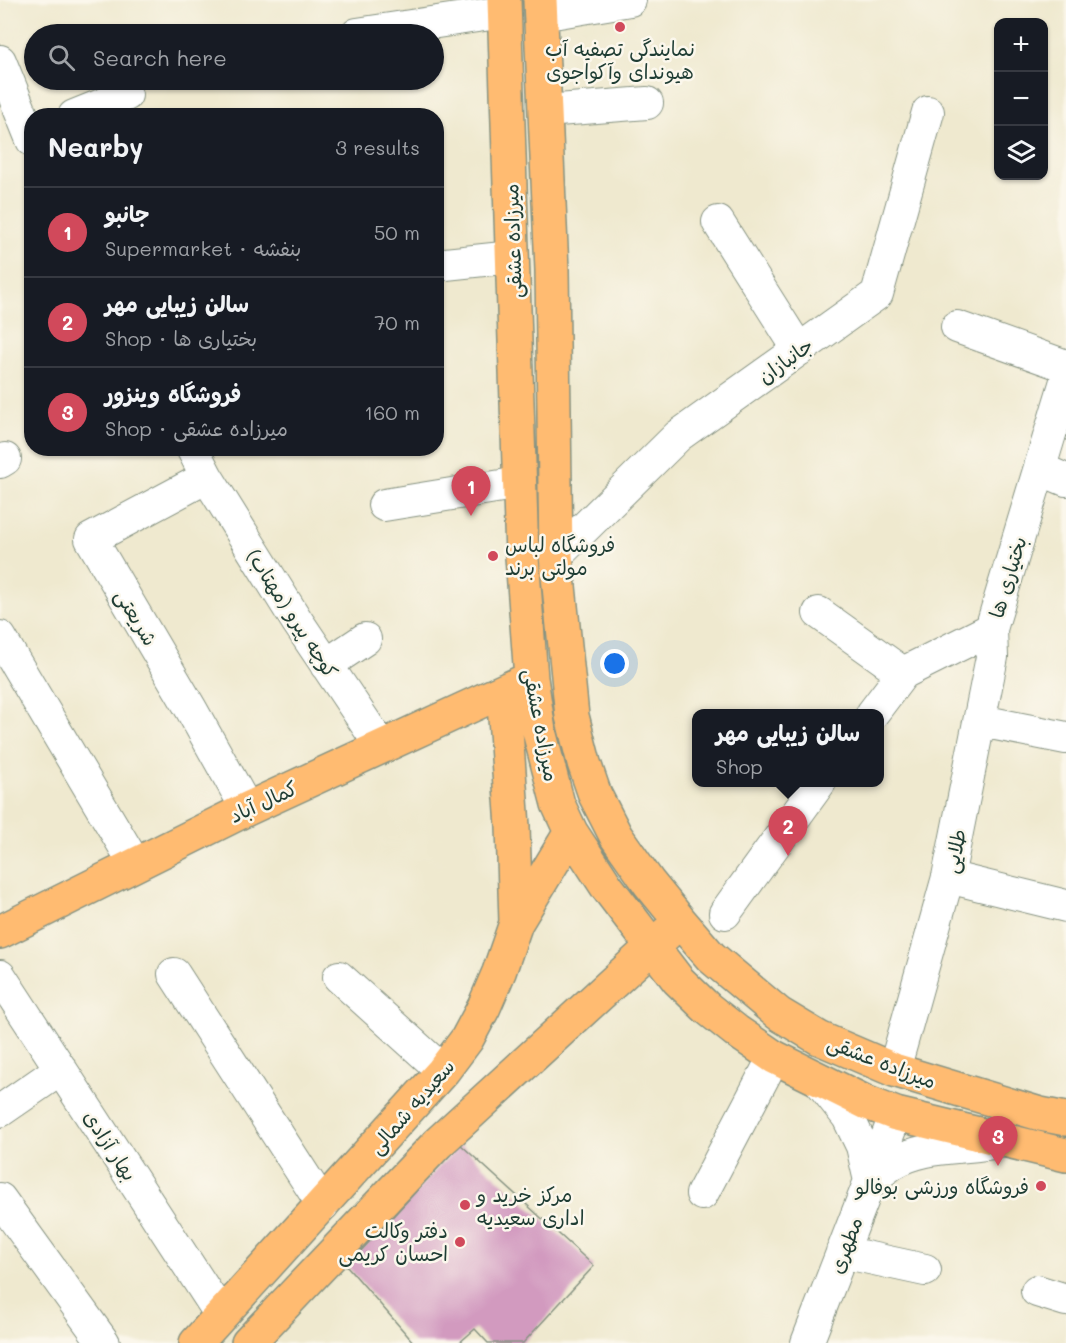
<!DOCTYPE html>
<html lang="en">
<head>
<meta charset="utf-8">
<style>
	body { margin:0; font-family:Mali,"Playpen Sans Arabic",sans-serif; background:#20242c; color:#f1f3f6 }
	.controls { position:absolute; right:18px; top:18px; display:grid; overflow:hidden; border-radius:12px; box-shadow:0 2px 4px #0004 }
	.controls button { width:54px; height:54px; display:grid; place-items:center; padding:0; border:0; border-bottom:2px solid #363941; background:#171b24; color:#f1f3f6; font:30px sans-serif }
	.you { position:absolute; left:615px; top:664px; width:21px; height:21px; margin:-15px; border:4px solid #fff; border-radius:50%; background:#1a73e8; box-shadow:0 0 0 9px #1a73e833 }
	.badge { display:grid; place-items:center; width:39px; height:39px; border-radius:50%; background:#d1495b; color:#fff; font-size:20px; font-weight:700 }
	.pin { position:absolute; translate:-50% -50px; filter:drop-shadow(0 2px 3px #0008) }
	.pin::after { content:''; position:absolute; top:32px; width:21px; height:18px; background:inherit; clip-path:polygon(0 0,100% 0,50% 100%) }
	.popup { position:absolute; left:692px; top:709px; width:192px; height:78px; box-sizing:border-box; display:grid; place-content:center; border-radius:12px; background:#171b24; filter:drop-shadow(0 2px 4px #0005); font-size:20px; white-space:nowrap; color:#9ea1a6 }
	.popup b { font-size:22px; color:#f1f3f6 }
	.popup::after { content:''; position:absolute; left:50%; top:100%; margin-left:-12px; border:12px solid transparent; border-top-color:#171b24 }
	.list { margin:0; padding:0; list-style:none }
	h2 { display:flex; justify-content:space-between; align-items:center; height:78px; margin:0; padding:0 24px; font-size:26px }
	h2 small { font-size:20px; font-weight:400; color:#9ea1a6 }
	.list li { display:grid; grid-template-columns:39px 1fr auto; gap:18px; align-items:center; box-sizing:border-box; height:90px; padding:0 24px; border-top:2px solid #363941 }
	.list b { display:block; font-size:22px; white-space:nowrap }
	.list p { margin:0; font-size:20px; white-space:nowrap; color:#9ea1a6 }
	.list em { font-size:20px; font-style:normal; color:#9ea1a6 }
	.icon { flex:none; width:33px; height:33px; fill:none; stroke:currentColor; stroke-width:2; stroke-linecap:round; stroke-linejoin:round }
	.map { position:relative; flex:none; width:1066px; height:1343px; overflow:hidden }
	.search { position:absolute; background:#171b24; box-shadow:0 2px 4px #0004; left:24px; top:24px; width:420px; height:66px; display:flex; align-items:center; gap:15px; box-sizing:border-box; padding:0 21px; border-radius:33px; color:#9ea1a6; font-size:22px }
	.panel { position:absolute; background:#171b24; box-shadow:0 2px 4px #0004; left:24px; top:108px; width:420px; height:348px; border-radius:24px }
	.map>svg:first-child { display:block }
</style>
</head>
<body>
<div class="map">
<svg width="1066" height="1343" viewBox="0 0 1066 1343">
	<rect width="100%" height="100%" fill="#fbf7ec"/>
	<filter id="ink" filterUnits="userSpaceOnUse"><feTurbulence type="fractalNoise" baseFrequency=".0167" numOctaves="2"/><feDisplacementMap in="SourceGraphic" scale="12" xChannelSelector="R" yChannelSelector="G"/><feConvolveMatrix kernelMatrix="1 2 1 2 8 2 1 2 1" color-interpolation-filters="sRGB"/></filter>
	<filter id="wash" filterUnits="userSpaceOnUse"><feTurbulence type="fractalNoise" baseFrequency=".008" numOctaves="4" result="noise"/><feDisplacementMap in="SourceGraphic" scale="24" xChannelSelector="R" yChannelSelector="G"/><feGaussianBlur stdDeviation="1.35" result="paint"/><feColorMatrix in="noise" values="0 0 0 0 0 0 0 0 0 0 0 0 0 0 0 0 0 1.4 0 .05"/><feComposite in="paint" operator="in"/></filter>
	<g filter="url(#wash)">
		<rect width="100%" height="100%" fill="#efe9cf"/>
		<g id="blocks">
			<path fill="#d29abf" d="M460 1144 594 1266 523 1343H488L475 1329 459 1343H414L347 1266Z"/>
		</g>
	</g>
	<g filter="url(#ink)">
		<use href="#blocks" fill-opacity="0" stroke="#879382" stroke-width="1.5"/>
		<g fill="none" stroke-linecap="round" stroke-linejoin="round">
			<defs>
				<path id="minor" d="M541 15 630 0
					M357 34 504 12
					M0 61 32 140
					M545 111 647 103
					M74 116 126 95
					M718 222 799 350
					M436 265 512 257
					M957 327 1066 366
					M192 448 207 477 297 621 381 746
					M0 462 5 459
					M1040 469 1066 480
					M207 477 91 539 191 709 247 809
					M384 505 520 483
					M556 556 678 436 877 294 928 112
					M819 613 903 673
					M0 637 135 864
					M326 665 365 639
					M872 714 903 673 991 629
					M981 721 1066 738
					M948 877 1066 906
					M725 913 820 782
					M174 974 323 1205
					M0 976 221 1315
					M339 977 443 1071
					M894 1070 948 877 992 657 991 629 1066 381
					M818 1079 848 1117 862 1146 870 1181C877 1175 885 1169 892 1164 925 1143 967 1150 1003 1141
					M0 1111 61 1069
					M702 1194 774 1057
					M0 1199 104 1343
					M842 1252 925 1270
					M1037 1291 1066 1300
					M807 1343 896 1114"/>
				<path id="major" d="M504 0 522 557 531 678 539 731 558 804 571 832 607 887 678 980 707 1008 736 1031 774 1057 865 1102 896 1114 1066 1155
					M540 0 552 270 556 556 572 716 584 763 595 795 616 836 649 883 680 921 711 957 779 1014 819 1038 894 1070 1040 1114 1066 1119
					M503 691 513 826 516 923
					M0 932 247 809 531 678
					M196 1343 443 1071 467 1039 484 1007 499 972 516 923 571 832
					M248 1343 438 1143 667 933"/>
			</defs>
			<use href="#minor" stroke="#879382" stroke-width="34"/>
			<use href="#major" stroke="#879382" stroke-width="36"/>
			<use href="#minor" stroke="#fff" stroke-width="32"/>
			<use href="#major" stroke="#ffbb71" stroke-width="33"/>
		</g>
	</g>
	<g fill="#d1495b" stroke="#fbf7ec" stroke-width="2">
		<circle cx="620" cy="27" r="6"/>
		<circle cx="493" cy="556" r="6"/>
		<circle cx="1041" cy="1186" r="6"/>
		<circle cx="465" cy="1205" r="6"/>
		<circle cx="460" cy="1242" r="6"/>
	</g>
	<g text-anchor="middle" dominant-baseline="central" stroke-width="5" stroke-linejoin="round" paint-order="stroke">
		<g font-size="20" fill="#1f3d34" stroke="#fbf7ec" text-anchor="start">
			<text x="620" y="48" text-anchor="middle">نمایندگی تصفیه آب<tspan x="620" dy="23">هیوندای وآکواجوی</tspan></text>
			<text x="505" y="544">فروشگاه لباس<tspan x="505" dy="23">مولتی برند</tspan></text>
			<text x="1029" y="1186" text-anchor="end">فروشگاه ورزشی بوفالو</text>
			<text x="477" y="1194">مرکز خرید و<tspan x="477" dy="23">اداری سعیدیه</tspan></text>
			<text x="448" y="1230" text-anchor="end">دفتر وکالت<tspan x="448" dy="23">احسان کریمی</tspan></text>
		</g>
		<g font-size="20" fill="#1f3d34" stroke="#fbf7ec">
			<text transform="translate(512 241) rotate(-92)">میرزاده عشقی</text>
			<text transform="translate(785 360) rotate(-36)">جانبازان</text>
			<text transform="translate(1007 577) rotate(-73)">بختیاری ها</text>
			<text transform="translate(293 613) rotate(57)">کوچه پیرو (مهتاب)</text>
			<text transform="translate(137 617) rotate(59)">شریعتی</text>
			<text transform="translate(542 725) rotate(79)">میرزاده عشقی</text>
			<text transform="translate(263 801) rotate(-25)">کمال آباد</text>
			<text transform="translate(954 851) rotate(-78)">طلایی</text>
			<text transform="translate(882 1061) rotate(21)">میرزاده عشقی</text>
			<text transform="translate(411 1106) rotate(-49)">سعیدیه شمالی</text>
			<text transform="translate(111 1145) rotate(57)">بهار آزادی</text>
			<text transform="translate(845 1245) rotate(-69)">مطهری</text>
		</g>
	</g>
</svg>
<div class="controls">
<button>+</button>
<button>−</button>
<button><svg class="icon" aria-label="layers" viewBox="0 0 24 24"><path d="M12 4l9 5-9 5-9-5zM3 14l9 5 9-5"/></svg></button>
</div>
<div class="you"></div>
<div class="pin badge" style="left:471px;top:516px">1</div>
<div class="pin badge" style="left:788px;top:856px">2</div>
<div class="popup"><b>سالن زیبایی مهر</b>Shop</div>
<div class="pin badge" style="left:998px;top:1166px">3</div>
<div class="search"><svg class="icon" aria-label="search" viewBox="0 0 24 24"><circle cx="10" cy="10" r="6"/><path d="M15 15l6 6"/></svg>Search here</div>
<section class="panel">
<h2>Nearby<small>3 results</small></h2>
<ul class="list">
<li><span class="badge">1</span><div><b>جانبو</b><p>Supermarket · بنفشه</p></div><em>50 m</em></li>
<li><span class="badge">2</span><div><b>سالن زیبایی مهر</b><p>Shop · بختیاری ها</p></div><em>70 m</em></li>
<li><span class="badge">3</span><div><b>فروشگاه وینزور</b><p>Shop · میرزاده عشقی</p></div><em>160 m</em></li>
</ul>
</section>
</div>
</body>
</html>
